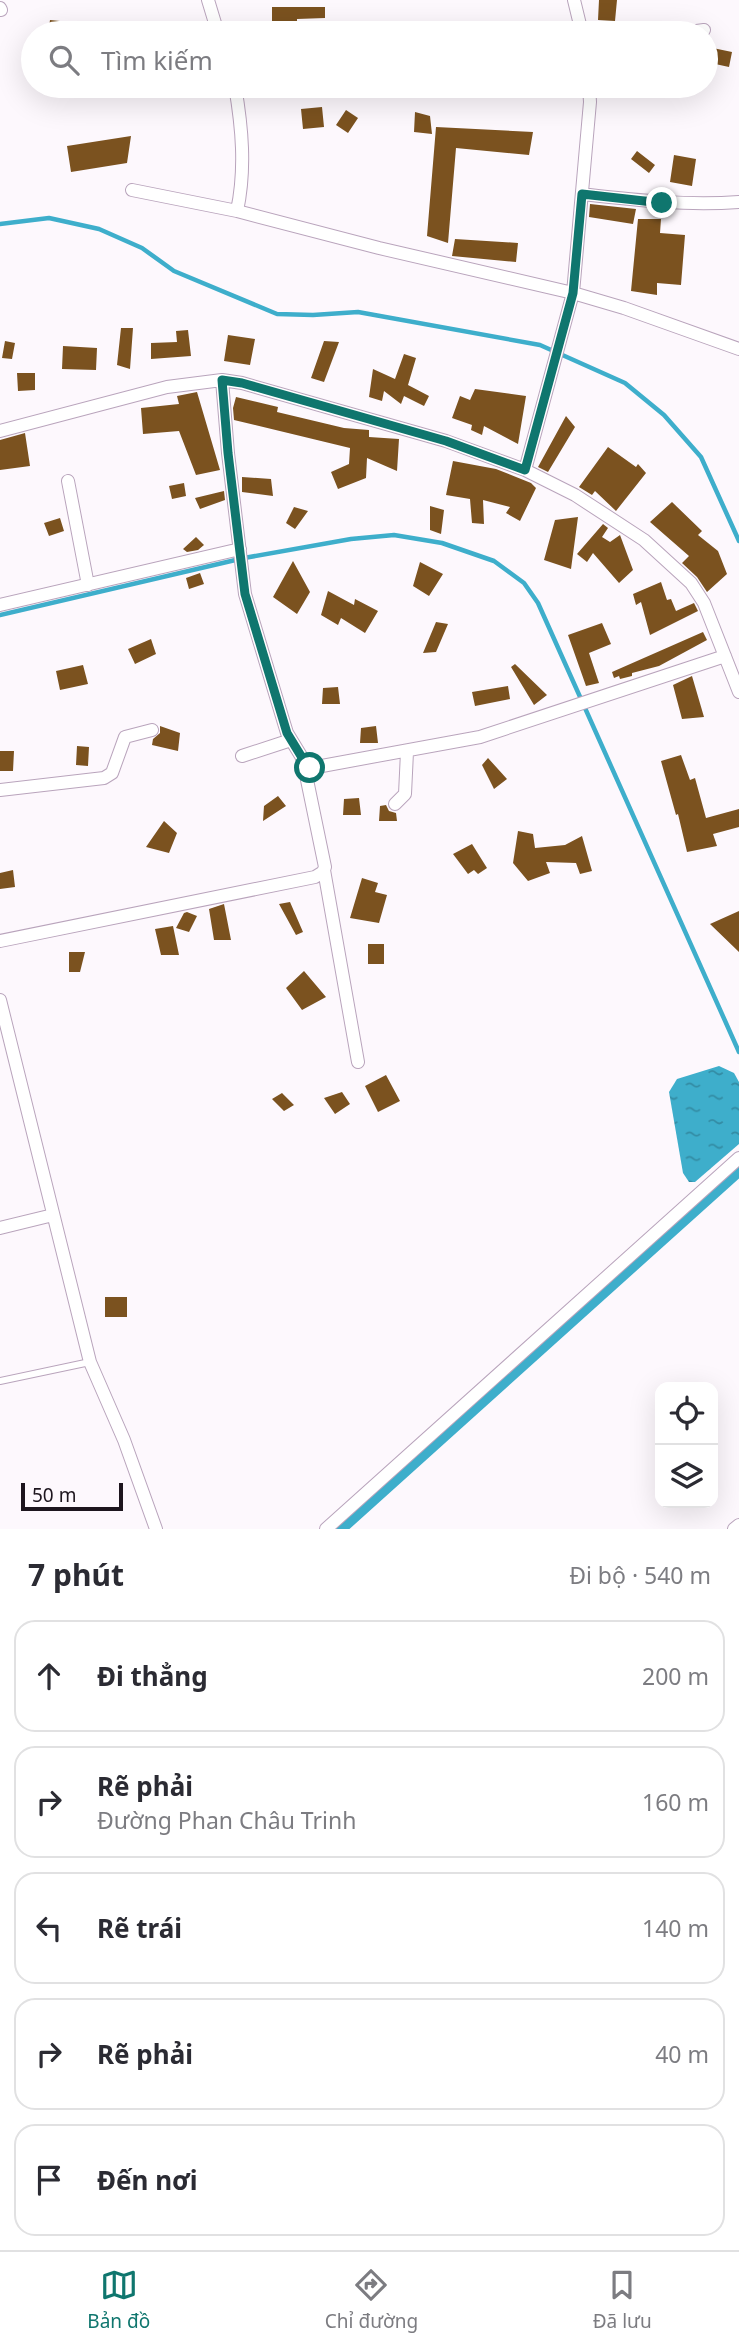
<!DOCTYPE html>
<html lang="vi">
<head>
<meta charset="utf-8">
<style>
	body { margin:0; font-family:"Noto Sans",sans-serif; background:#f2f2f3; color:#2b2b33 }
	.controls { position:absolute; right:21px; bottom:21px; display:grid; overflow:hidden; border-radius:14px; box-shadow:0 7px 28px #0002 }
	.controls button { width:63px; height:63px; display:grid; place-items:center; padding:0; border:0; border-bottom:2px solid #e1e1e2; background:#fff; color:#2b2b33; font:35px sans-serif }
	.scale { position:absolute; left:21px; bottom:18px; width:102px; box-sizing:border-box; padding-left:7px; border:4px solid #1d151e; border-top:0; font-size:19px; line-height:24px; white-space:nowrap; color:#1d151e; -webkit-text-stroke:5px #fdf8fd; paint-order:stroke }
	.stop { position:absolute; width:21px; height:21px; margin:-16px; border:5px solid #0f766e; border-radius:50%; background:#fff }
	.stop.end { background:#0f766e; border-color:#fff; box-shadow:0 2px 7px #0008 }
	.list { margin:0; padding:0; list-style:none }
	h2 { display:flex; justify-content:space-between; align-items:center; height:91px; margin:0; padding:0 28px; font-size:30px }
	h2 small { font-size:23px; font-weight:400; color:#7c7c81 }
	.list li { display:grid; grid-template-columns:46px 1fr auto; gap:21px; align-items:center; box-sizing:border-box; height:112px; margin:0 14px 14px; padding:0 14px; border:2px solid #e1e1e2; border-radius:21px }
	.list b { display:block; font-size:26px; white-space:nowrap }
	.list p { margin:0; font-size:23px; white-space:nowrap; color:#7c7c81 }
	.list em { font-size:23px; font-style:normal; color:#7c7c81 }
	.icon { flex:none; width:38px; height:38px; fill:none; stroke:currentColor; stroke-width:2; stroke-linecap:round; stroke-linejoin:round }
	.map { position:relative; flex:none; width:739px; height:1529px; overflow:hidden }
	.search { position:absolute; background:#fff; box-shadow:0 7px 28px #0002; left:21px; right:21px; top:21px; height:77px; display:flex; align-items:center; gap:18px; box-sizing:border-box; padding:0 24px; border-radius:38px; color:#7c7c81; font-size:26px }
	.sheet { height:721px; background:#fff }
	nav { display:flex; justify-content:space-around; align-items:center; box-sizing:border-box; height:98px; border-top:2px solid #e1e1e2; background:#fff; font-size:19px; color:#7c7c81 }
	nav a { display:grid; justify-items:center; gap:4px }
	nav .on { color:#0f766e }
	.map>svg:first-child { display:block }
</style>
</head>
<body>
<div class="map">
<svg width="739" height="1529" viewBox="0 0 739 1529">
	<defs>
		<pattern id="water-ripples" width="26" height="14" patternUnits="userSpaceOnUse" patternTransform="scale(1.75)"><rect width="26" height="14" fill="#3eaecb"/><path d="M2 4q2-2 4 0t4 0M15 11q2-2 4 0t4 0" fill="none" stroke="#338ca4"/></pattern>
	</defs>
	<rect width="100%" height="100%" fill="#fdf8fd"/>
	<path fill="url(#water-ripples)" d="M719 1066 734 1073 739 1082V1144L695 1182H689L683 1173 669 1092 677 1079Z"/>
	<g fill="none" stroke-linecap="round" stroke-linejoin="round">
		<path stroke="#3eaecb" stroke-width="4.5" d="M0 224 49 218 99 229 142 248 174 271 277 314 313 315 358 312 540 345 625 383 664 415 701 457 739 541
			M0 615 244 558 351 539 394 535 442 543 494 561 524 583 538 603 739 1052"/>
		<path stroke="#3eaecb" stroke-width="14" d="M339 1529 739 1169"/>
	</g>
	<path fill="#7b521f" d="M599 0H617L615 21 598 20Z
		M272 7H325V18L297 19V26H272Z
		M50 20 70 22 69 33H48Z
		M708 47 732 52 729 67 706 62Z
		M322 107 324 127 303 129 301 109Z
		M346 110 358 118 348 133 336 125Z
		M415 112 430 116 432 134 414 132Z
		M436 127 533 132 529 155 456 148 448 243 427 236Z
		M131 136 127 163 71 172 67 146Z
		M637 151 655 165 649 173 631 159Z
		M674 155 696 159 692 186 670 182Z
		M590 204 636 209 633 224 589 217Z
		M638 219H661L660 233 685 235 681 285 657 283V295L631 291Z
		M455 239 518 243 516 262 452 256Z
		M121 328H133L130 369 117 365Z
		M188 330 191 356 151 359V343L177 342 176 331Z
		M228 335 255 339 250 365 224 361Z
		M5 341 15 343 12 359 2 358Z
		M324 341 339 342 324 382 311 378Z
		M63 346 97 348 96 370 62 369Z
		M404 354 416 358 408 385 429 396 424 406 404 396 401 404 384 391 382 401 369 397 373 369 395 379Z
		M17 373H35V390L18 391Z
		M475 389 526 396 518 444 484 426 482 435 471 430 472 425 452 418 460 396 470 400Z
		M197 392 220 470 196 475 179 431 143 434 141 408 179 404 177 396Z
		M236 397 278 407 277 412 344 428 369 430V437L399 439 397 471 367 458 366 478 338 489 331 472 349 464 350 448 234 420 233 408Z
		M566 416 575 427 548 472 538 467Z
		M25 433 30 466 0 470V440Z
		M608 447 636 467 638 464 646 473 616 511 595 491 592 495 579 487Z
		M453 461 496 469 531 483 536 488 520 521 506 513 510 507 483 500 484 524 472 523 470 499 446 495Z
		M242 477 271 479 273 496 242 492Z
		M184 483 186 496 172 499 169 486Z
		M224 491 225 500 200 509 195 498Z
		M672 502 702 531 698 535 718 551 727 574 707 592 697 577 682 563 689 556 650 522Z
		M430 506 444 510 441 534 430 530Z
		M294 507 308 511 295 529 286 523Z
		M578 517 571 569 544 560 555 520Z
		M60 518 64 531 49 536 44 523Z
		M603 524 608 528 602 537 610 542 620 535 633 570 619 583 593 553 587 562 577 554Z
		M196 537 204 545 198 550 187 552 183 549Z
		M293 561 310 592 297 614 273 597Z
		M420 562 443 574 429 596 413 586Z
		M200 573 204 584 189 589 186 578Z
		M661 582 667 600 671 599 676 611 694 603 698 611 650 635 641 602 636 605 633 594Z
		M328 591 354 605 355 599 378 611 365 633 341 618 338 625 321 615Z
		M436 622 448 624 436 652 423 653Z
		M602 623 611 644 589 653 599 683 586 686 568 635Z
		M703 632 707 640 659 666 632 673V676L620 679 619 676 614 678 612 672Z
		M151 639 156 654 135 664 128 649Z
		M515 664 547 695 534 705 511 667Z
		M83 665 88 684 60 690 56 671Z
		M692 676 704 717 682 719 673 685Z
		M508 686 510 699 475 706 472 692Z
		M338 687 340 704H322L323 688Z
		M160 726 180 733 178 751 152 745 153 739 160 733Z
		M376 726 378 743H360L361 728Z
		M77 746 89 747 88 766 76 765Z
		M0 751H14L13 771H0Z
		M681 755 690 780 695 778 706 818 739 809V827L713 834 717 846 687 852 678 814 676 815 661 761Z
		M488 758 507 779 494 789 482 765Z
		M278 796 286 806 263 821 264 806Z
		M359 798 361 815H343L344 799Z
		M386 805 389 811 396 813 397 821H379L380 806Z
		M164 821 177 833 169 853 146 847Z
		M518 831 533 834 535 848 565 845 582 836 592 871 580 874 576 863 546 862 550 873 528 881 513 863Z
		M472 844 487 868 478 874 474 870 468 874 453 854Z
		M13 870 15 887 0 889V873Z
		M362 878 378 883 375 892 387 895 379 923 350 918Z
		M290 902 303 932 296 935 279 904Z
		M224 904 231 940H214L209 909Z
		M739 911V952L710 924Z
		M187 912 197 916 189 932 176 928 184 913Z
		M173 926 179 955H161L155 929Z
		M368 944H384V964H368Z
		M69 952H85L80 972H69Z
		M304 971 326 997 302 1010 286 988Z
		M386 1075 400 1101 378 1112 365 1086Z
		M342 1092 350 1104 335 1114 324 1098Z
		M282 1093 294 1105 284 1111 272 1099Z
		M105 1297H127V1317H105Z"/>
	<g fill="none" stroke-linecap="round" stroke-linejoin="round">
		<defs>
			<path id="service" d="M0 1381 90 1362"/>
			<path id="minor" d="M208 0 218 33
				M574 0 582 33
				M0 8 1 10
				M682 33 704 30
				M235 86C242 127 246 169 237 211
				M132 190 237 211 379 248 573 293 624 308 739 349
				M582 194C635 200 686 206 739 202
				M222 380 228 453 245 594 287 733 309 769
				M0 431 167 387 222 380 242 383 446 441 525 470 575 495 644 540 691 583 704 603 739 692
				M525 470 573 293 590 102 589 86
				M68 481 88 585
				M0 605 240 549
				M242 756 291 740
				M0 790 104 778 112 773 125 737 152 730
				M395 804 405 794 407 752
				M324 870 358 1062
				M0 941 315 877 323 872 325 867 306 775 311 768 480 737 725 656
				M0 1000 90 1362 124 1440 156 1529
				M0 1228 53 1215
				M326 1529 739 1158
				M734 1529 739 1525"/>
		</defs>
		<use href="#service" stroke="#b9a4bc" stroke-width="8"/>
		<use href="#minor" stroke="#b9a4bc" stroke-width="14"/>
		<use href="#service" stroke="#fff" stroke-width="6"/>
		<use href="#minor" stroke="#fff" stroke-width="12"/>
	</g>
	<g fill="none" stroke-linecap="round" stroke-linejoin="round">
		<path stroke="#0f766e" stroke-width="9" d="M310 768 309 769 287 733 245 594 228 453 222 380 242 383 446 441 525 470 573 293 582 194 662 203"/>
	</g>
</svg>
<div class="controls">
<button><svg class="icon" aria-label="locate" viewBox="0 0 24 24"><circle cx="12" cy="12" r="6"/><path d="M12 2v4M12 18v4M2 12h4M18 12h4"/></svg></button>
<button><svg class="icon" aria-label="layers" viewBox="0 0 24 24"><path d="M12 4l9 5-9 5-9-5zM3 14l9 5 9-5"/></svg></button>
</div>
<div class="scale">50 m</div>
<div class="stop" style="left:310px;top:768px"></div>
<div class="stop end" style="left:662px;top:203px"></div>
<div class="search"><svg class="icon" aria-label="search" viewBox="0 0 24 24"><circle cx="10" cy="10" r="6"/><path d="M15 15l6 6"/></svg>Tìm kiếm</div>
</div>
<section class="sheet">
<h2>7 phút<small>Đi bộ · 540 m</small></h2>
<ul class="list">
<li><svg class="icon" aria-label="ahead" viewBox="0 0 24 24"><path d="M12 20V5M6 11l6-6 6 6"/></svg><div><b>Đi thẳng</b></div><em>200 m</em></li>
<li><svg class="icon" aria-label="right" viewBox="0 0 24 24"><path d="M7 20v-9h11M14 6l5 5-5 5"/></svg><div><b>Rẽ phải</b><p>Đường Phan Châu Trinh</p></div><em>160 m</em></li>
<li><svg class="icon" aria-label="left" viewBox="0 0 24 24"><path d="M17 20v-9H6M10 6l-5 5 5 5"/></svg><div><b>Rẽ trái</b></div><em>140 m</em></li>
<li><svg class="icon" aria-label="right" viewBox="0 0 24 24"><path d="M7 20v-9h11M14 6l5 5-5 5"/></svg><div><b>Rẽ phải</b></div><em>40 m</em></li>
<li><svg class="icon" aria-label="arrive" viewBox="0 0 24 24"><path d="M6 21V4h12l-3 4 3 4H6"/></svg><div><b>Đến nơi</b></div></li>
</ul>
</section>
<nav>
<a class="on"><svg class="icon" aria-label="map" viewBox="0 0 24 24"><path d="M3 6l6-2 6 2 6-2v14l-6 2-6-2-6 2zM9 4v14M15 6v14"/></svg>Bản đồ</a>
<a><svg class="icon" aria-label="directions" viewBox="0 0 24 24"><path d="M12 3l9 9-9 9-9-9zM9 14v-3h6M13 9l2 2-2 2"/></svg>Chỉ đường</a>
<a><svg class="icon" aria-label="saved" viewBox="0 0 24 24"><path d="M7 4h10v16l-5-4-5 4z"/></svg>Đã lưu</a>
</nav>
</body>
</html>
